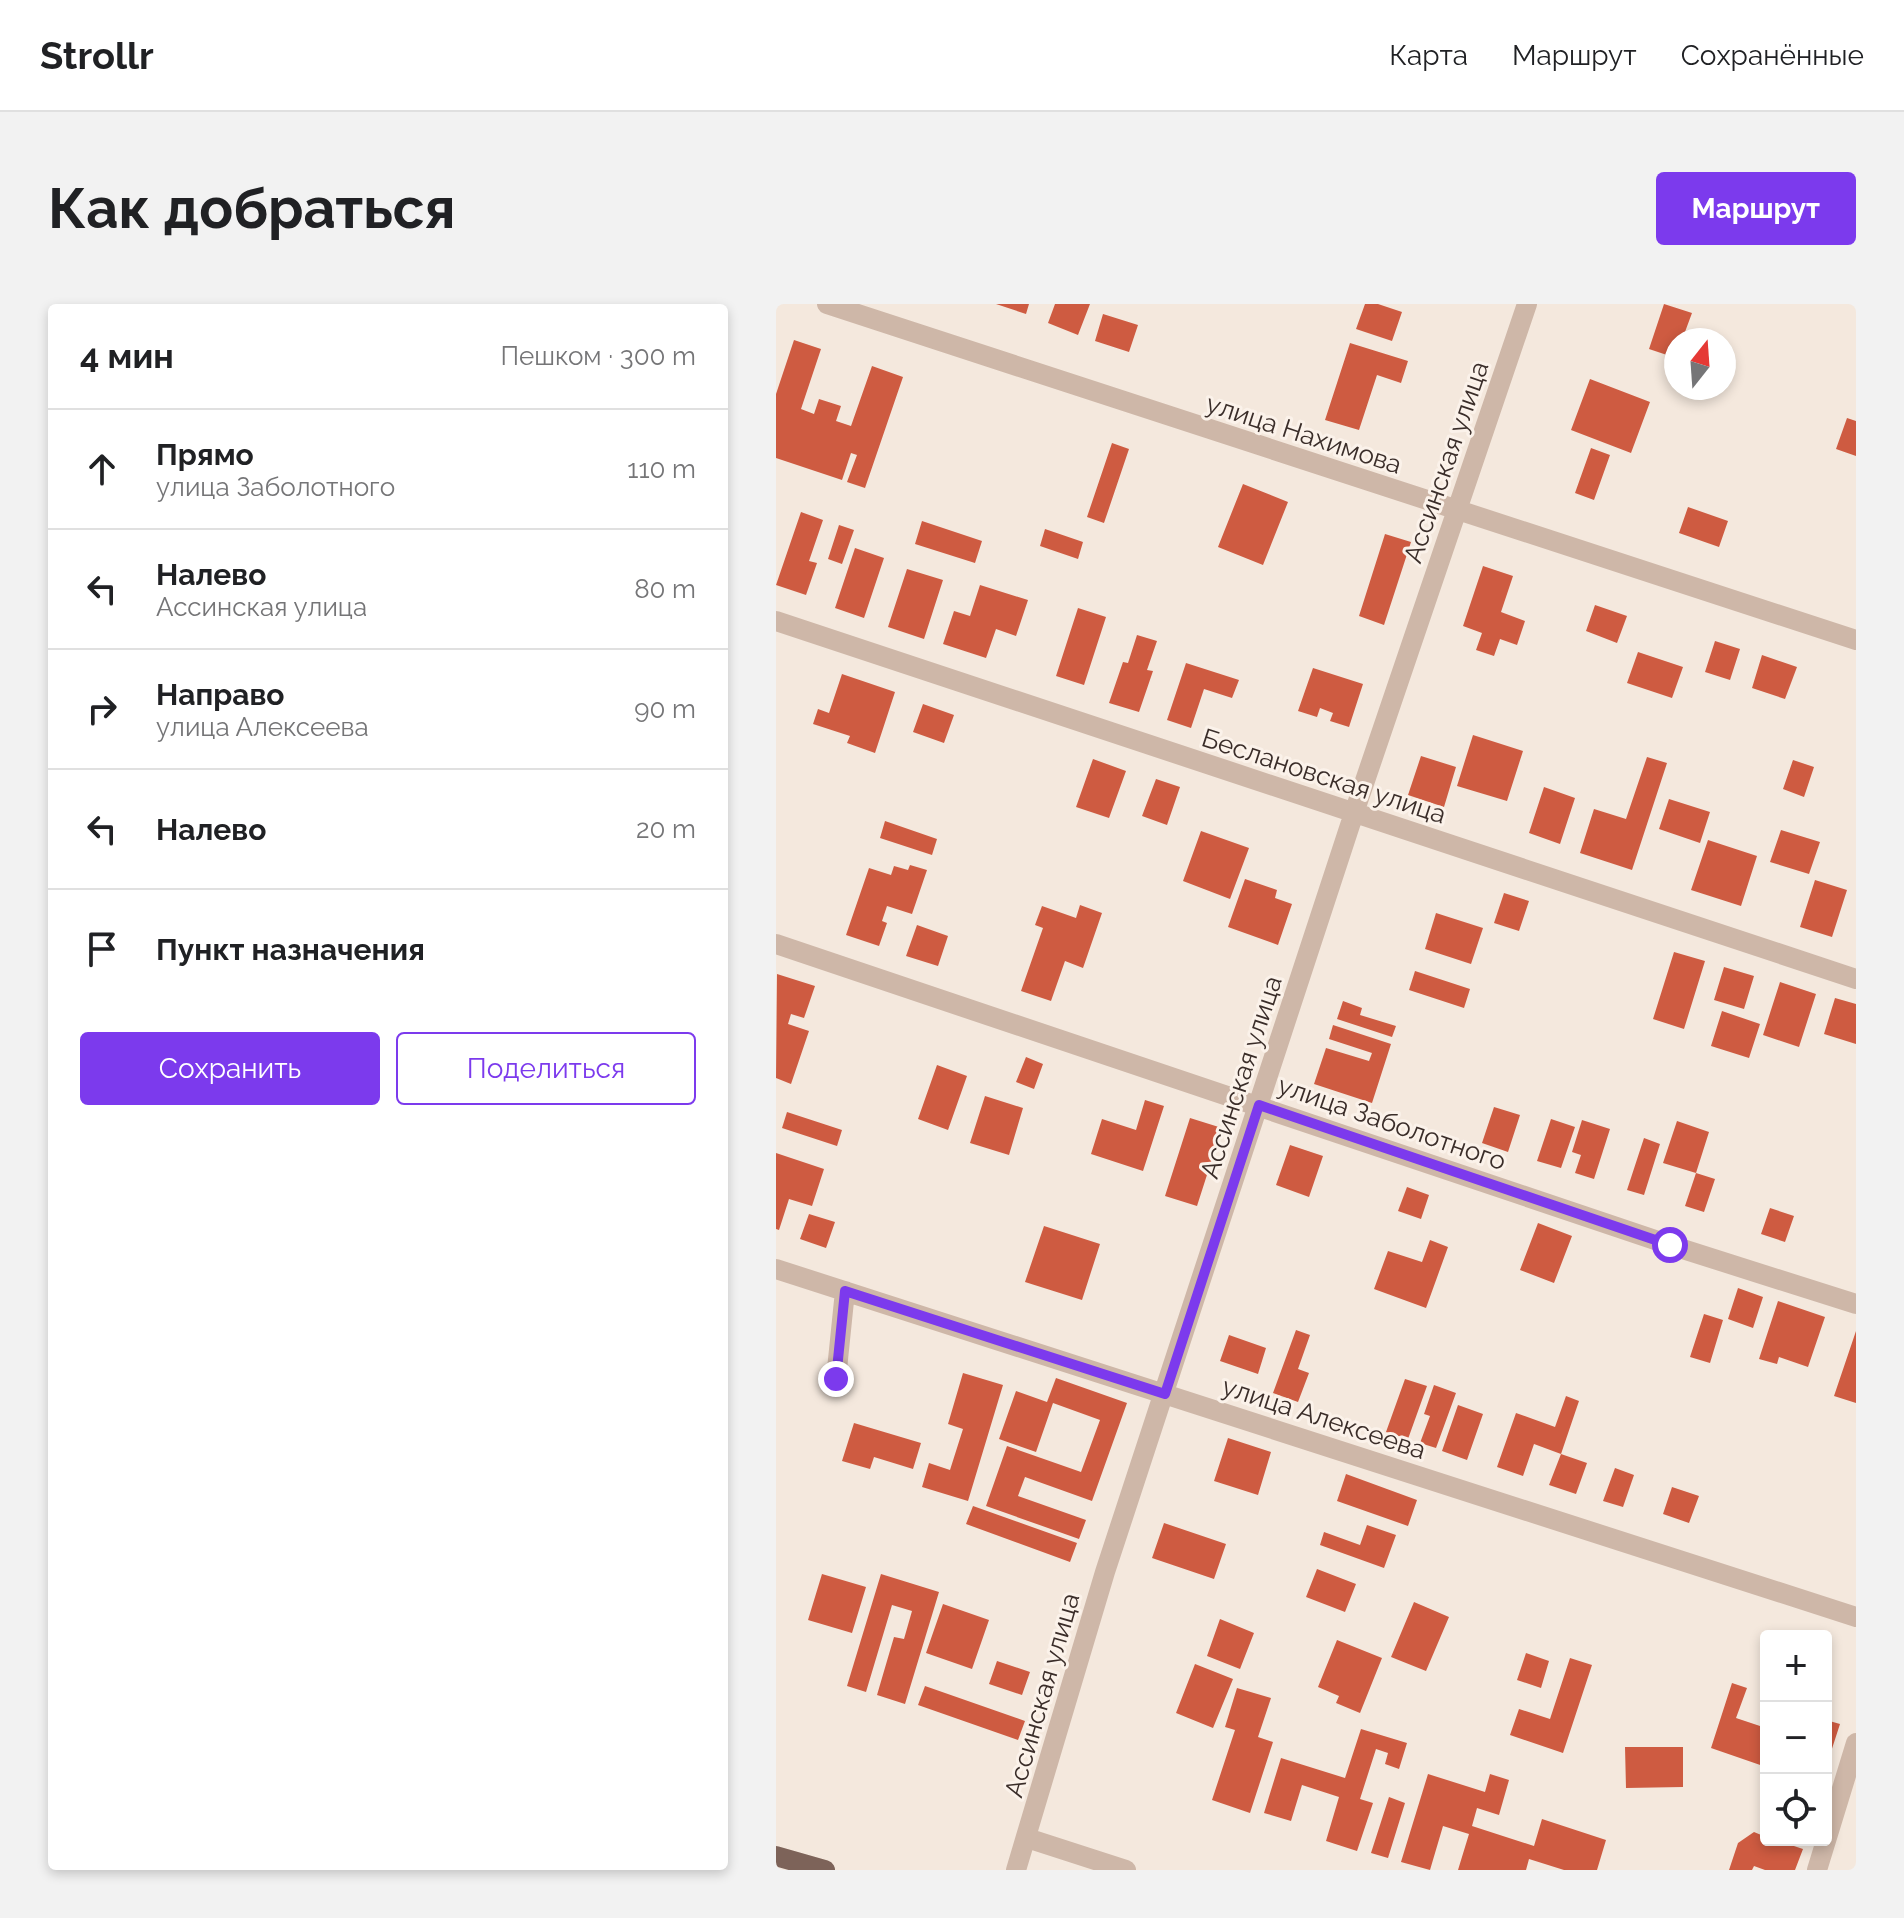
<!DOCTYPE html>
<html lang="ru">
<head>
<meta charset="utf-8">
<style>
	body { margin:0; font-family:Raleway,sans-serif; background:#f2f2f2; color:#202124 }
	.controls { position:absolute; right:24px; bottom:24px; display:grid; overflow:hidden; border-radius:8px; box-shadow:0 4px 12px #0003 }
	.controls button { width:72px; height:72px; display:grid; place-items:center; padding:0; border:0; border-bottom:2px solid #e0e0e0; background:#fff; color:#202124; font:40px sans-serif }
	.compass { position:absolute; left:888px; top:24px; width:72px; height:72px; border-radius:50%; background:#fff; box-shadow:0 4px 12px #0003; rotate:17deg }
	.stop { position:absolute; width:24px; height:24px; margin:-18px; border:6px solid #7c3aed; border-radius:50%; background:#fff }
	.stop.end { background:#7c3aed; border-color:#fff; box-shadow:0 2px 8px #0008 }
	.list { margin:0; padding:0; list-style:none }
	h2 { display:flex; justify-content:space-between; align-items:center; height:104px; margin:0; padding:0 32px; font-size:34px }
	h2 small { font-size:26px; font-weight:400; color:#757577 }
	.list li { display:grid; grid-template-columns:52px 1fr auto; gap:24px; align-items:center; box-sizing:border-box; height:120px; padding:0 32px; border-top:2px solid #e0e0e0 }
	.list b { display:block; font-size:30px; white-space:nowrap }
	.list p { margin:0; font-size:26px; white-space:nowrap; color:#757577 }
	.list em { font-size:26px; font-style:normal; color:#757577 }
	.actions { display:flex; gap:16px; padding:24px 32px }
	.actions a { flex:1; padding:18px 0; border:2px solid #7c3aed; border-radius:8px; text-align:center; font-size:28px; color:#7c3aed }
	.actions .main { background:#7c3aed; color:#fff }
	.icon { flex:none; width:44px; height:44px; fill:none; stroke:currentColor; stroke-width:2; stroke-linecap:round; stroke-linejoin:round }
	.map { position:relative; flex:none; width:1080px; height:1566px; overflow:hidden; border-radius:8px }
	header { display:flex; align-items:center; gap:48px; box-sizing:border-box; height:112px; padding:0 40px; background:#fff; border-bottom:2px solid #e0e0e0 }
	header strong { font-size:38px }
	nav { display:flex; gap:44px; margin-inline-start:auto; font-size:28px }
	.intro { display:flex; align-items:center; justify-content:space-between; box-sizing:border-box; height:192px; padding:0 48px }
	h1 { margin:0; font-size:56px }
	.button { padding:20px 36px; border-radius:8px; background:#7c3aed; color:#fff; font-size:28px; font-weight:700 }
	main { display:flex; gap:48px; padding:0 48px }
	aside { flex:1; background:#fff; border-radius:8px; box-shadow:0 4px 12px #0003 }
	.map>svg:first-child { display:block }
</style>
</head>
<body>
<header>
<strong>Strollr</strong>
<nav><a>Карта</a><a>Маршрут</a><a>Сохранённые</a></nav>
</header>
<div class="intro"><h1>Как добраться</h1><a class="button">Маршрут</a></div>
<main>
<aside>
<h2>4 мин<small>Пешком · 300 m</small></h2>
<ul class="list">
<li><svg class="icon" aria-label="ahead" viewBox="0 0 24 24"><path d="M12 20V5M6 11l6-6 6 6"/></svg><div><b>Прямо</b><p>улица Заболотного</p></div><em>110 m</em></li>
<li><svg class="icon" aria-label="left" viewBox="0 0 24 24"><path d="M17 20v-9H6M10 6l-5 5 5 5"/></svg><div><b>Налево</b><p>Ассинская улица</p></div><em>80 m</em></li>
<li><svg class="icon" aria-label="right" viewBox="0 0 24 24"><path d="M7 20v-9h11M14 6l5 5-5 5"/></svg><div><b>Направо</b><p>улица Алексеева</p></div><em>90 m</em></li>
<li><svg class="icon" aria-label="left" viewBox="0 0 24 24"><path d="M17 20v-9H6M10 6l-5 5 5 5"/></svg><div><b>Налево</b></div><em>20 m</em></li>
<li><svg class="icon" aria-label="arrive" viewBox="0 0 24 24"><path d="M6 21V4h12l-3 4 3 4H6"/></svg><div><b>Пункт назначения</b></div></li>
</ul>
<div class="actions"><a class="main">Сохранить</a><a>Поделиться</a></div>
</aside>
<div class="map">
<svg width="1080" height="1566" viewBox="0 0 1080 1566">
	<rect width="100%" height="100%" fill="#f4e8dd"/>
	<path fill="#ce5b41" d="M220 0H253L250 10Z
		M279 0H314L302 31 272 19Z
		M589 0H602L626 8 616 37 580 25Z
		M888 0 916 9 906 36H900V54L873 45Z
		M327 10 362 21 353 48 319 37Z
		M18 36 45 45 25 105 38 110 43 95 65 102 60 117 75 122 96 62 127 73 89 184 71 178 81 151 75 149 66 176 0 154V90Z
		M574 39 632 57 625 79 601 71 583 126 549 116Z
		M814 75 874 98 855 149 795 126Z
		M1071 114 1080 117V152L1060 145Z
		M336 139 353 145 328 219 311 213Z
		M815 144 834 151 818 196 799 189Z
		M467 180 512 198 487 261 442 243Z
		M912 203 952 217 943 243 903 229Z
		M25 208 47 216 33 257 41 259 30 291 0 281Z
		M146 217 206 237 199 259 139 240Z
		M63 221 78 226 66 260 52 255Z
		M269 225 307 238 302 255 264 242Z
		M609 230 635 238 608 321 583 312Z
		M79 244 108 254 88 314 59 304Z
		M707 262 737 272 725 308 749 317 741 341 724 335 718 352 700 346 706 329 687 322Z
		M131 265 167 276 148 335 112 323Z
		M204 281 252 296 240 332 220 325 210 354 167 340 178 307 194 312Z
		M819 301 851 312 841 339 810 327Z
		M302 304 330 313 308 381 280 372Z
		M361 331 381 337 371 366 377 367 363 408 333 399 347 358 352 359Z
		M939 337 964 345 954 376 929 368Z
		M862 348 907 363 896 394 851 379Z
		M986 351 1021 363 1009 395 976 384Z
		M410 359 463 376 456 394 428 385 415 424 391 416Z
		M537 364 587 380 573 423 554 417 557 409 544 404 541 413 522 407Z
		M66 370 119 388 99 449 71 439 74 432 37 420 42 405 53 409Z
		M147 400 178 411 168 439 137 428Z
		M697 431 747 447 731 497 681 482Z
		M645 452 680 463 668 503 632 491Z
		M871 453 891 459 856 566 804 549 818 505 850 515Z
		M317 455 350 467 333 514 300 503Z
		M1017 456 1038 463 1028 493 1007 485Z
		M380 475 404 483 391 521 366 512Z
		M768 483 799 494 784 540 753 529Z
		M893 495 934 508 924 539 883 525Z
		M109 517 161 535 156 551 104 534Z
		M1005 526 1044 538 1033 570 994 558Z
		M425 527 473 544 454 595 407 577Z
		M932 536 981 552 965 602 915 586Z
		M134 561 151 566 136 610 111 602 106 617 111 619 103 642 70 631 93 564 115 571 118 562 132 566Z
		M469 575 501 586 499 594 516 600 502 641 452 623Z
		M1039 576 1071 586 1056 633 1024 623Z
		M728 589 753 597 743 627 718 619Z
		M304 601 326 609 307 664 289 657 275 697 245 687 267 624 259 621 266 602 300 614Z
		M660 609 707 624 695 660 649 645Z
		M141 621 172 632 162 662 130 652Z
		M898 648 929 657 908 725 877 715Z
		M948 663 978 672 968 705 938 696Z
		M639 667 694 685 688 704 633 686Z
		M1 670 39 682 28 714 15 710 12 720 33 727 15 780 0 774Z
		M1004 678 1040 690 1023 743 987 731Z
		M1059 694 1080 700V740L1048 730Z
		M567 697 586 704 584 711 620 722 616 733 561 715Z
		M946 707 984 720 973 754 935 742Z
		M557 721 615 740 596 799 538 780 550 744 593 757 596 749 553 735Z
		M250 753 267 760 258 785 240 778Z
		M161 761 191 772 172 826 142 815Z
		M209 792 247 804 233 851 194 839Z
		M369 796 388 802 367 867 315 850 326 815 360 826Z
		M718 803 744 811 732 848 706 839Z
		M11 808 66 826 61 842 6 824Z
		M414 814 446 824 421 902 389 892Z
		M775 815 799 823 785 864 761 857Z
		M806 816 834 825 818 875 799 869 805 851 796 848Z
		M901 817 933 828 920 869 887 859Z
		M868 834 884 840 868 891 851 886Z
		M514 841 547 852 533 893 500 881Z
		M0 849 48 865 36 902 13 895 3 926 0 925Z
		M920 869 939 875 928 908 909 902Z
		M631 883 653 891 645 915 622 907Z
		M994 904 1018 912 1009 938 985 930Z
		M33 910 59 918 50 944 24 935Z
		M762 919 796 932 778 979 744 966Z
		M268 922 324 940 306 996 249 978Z
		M654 936 672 943 650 1004 598 985 612 947 646 958Z
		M962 984 987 993 977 1024 952 1015Z
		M1002 997 1049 1013 1032 1063 1003 1053 1001 1060 983 1055Z
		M928 1010 947 1016 934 1059 914 1053Z
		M520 1026 534 1031 522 1065 533 1069 522 1098 497 1089Z
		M1080 1027V1099L1058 1092Z
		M453 1031 490 1044 482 1070 444 1057Z
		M187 1069 227 1081 192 1197 146 1183 153 1159 174 1166 187 1125 172 1120Z
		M280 1074 351 1099 316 1197 249 1173 242 1192 310 1216 303 1235 210 1202 231 1142 305 1168 324 1116 277 1099 260 1148 223 1135 240 1087 271 1098Z
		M629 1075 651 1082 632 1135 610 1128Z
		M658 1081 680 1089 660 1144 644 1139 654 1112 648 1110Z
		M790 1092 803 1097 785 1150 758 1140 747 1172 721 1163 740 1109 779 1123Z
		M682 1101 707 1110 691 1156 666 1147Z
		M78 1119 145 1139 137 1165 98 1153 94 1165 66 1157Z
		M452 1134 495 1148 482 1191 438 1177Z
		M785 1150 811 1159 800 1190 773 1181Z
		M839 1164 858 1171 847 1203 827 1197Z
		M570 1170 641 1196 632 1222 561 1197Z
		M896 1183 923 1192 913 1219 887 1210Z
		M197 1202 301 1239 294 1258 190 1220Z
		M388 1219 450 1240 438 1275 376 1254Z
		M591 1221 620 1231 608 1264 544 1241 548 1228 584 1241Z
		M541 1265 580 1280 569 1308 530 1293Z
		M46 1270 90 1283 76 1329 32 1316Z
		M105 1270 163 1288 129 1400 101 1391 118 1333 128 1335 136 1307 116 1301 90 1388 71 1382Z
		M638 1298 673 1313 650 1367 615 1353Z
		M167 1300 213 1316 196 1365 150 1349Z
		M444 1315 478 1329 464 1365 431 1352Z
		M561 1336 606 1354 584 1409 560 1399 563 1392 542 1383Z
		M750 1349 773 1357 765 1384 741 1376Z
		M794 1354 816 1361 787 1449 734 1431 743 1405 774 1415Z
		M221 1357 254 1368 246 1391 213 1380Z
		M419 1360 457 1375 437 1424 400 1409Z
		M956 1379 971 1384 960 1414 990 1424V1463L935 1444Z
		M149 1382 249 1417 242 1436 142 1401Z
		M461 1384 495 1394 482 1433 497 1438 474 1509 436 1496 459 1426 449 1423Z
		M1050 1416 1064 1420 1051 1460H1050Z
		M585 1425 631 1439 623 1465 609 1460 612 1449 600 1445 584 1495 597 1499 581 1547 550 1537 563 1493 526 1481 515 1517 488 1509 505 1454 569 1474Z
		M849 1443H907V1483L850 1484Z
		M652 1470 709 1488 714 1470 733 1476 723 1511 701 1504 696 1522 758 1542 766 1515 830 1536 821 1566H788L753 1555 750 1566H682L693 1530 667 1522 654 1566 625 1558Z
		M613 1493 629 1499 612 1554 595 1549Z
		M978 1528 990 1533V1536H1000L1027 1545 1019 1566H989L978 1562 976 1566H953L962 1539Z"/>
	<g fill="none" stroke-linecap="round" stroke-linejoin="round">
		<path stroke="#ceb7a8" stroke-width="20" d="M51 0 1080 336
			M0 317 1080 675
			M0 640 894 941 1080 1000
			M0 965 1080 1313
			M60 1075 69 987
			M251 1534 350 1566
			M240 1566 329 1268 578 509 751 0
			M1041 1566 1080 1439"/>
		<path stroke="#7d6359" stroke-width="20" d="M0 1552 49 1566"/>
	</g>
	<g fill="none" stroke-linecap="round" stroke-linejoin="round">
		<path stroke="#7c3aed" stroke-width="10" d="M60 1075 69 987 389 1090 483 801 894 941"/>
	</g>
	<g text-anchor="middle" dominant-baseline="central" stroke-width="6" stroke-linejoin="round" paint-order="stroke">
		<g font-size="26" fill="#3a2d29" stroke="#fbf2ea">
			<text transform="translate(528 130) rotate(18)">улица Нахимова</text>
			<text transform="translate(670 158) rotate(-71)">Ассинская улица</text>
			<text transform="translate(548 472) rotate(18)">Беслановская улица</text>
			<text transform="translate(465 773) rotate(-72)">Ассинская улица</text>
			<text transform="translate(616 819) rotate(19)">улица Заболотного</text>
			<text transform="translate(548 1114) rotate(18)">улица Алексеева</text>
			<text transform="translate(266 1391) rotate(-74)">Ассинская улица</text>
		</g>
	</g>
</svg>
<div class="controls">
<button>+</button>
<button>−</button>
<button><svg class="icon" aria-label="locate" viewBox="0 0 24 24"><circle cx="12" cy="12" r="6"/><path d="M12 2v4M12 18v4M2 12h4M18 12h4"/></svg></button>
</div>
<svg class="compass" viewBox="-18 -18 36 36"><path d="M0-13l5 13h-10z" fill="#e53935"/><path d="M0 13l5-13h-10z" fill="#757577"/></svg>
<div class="stop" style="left:894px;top:941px"></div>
<div class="stop end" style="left:60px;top:1075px"></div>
</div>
</main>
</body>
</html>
